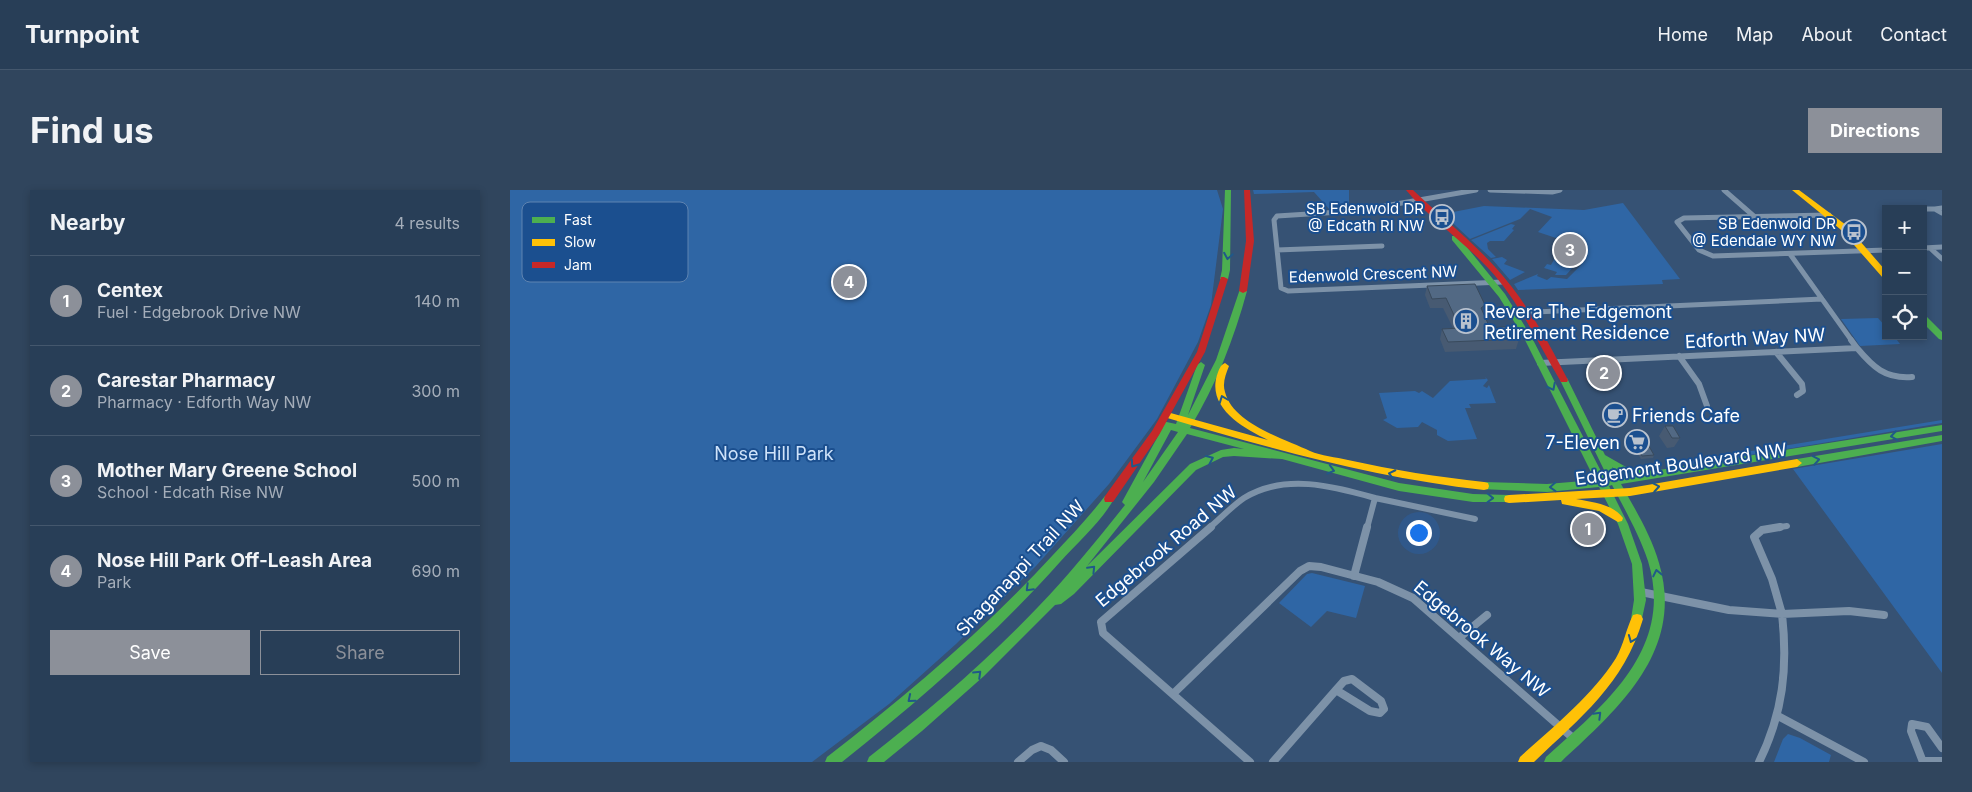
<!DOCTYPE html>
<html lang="en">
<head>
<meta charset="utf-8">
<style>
	body { margin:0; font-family:Inter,sans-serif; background:#30455d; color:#f1f3f6 }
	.controls { position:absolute; right:15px; top:15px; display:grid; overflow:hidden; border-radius:0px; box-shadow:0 2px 8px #0003 }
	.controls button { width:45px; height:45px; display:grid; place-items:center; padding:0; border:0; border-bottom:1px solid #44576d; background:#283e57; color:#f1f3f6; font:25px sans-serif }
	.you { position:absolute; left:908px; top:342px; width:18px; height:18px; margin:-12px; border:4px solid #fff; border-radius:50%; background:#1a73e8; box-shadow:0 0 0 8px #1a73e833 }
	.badge { display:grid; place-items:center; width:32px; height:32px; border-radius:50%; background:#8c9099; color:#fff; font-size:16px; font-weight:700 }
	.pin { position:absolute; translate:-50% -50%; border:2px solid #fff; box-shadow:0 1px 5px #0006 }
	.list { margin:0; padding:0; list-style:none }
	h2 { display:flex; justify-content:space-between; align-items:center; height:65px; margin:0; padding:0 20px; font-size:21px }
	h2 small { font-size:16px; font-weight:400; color:#a5aeba }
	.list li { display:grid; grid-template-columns:32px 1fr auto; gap:15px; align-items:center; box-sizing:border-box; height:90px; padding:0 20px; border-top:1px solid #44576d }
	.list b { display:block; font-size:19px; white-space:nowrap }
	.list p { margin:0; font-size:16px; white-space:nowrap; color:#a5aeba }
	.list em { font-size:16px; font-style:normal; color:#a5aeba }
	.actions { display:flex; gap:10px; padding:15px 20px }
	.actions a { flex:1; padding:11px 0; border:1px solid #8c9099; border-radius:0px; text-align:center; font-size:18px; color:#8c9099 }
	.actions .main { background:#8c9099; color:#fff }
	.icon { flex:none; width:28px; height:28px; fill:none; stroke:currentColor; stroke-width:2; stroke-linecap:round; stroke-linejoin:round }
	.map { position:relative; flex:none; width:1432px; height:572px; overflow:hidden; border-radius:0px }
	header { display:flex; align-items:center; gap:30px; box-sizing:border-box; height:70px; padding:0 25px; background:#283e57; border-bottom:1px solid #44576d }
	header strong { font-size:24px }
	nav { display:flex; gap:28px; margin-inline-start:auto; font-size:18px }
	.intro { display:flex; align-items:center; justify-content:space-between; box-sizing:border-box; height:120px; padding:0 30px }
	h1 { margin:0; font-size:35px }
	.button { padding:12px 22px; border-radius:0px; background:#8c9099; color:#fff; font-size:18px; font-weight:700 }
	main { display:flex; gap:30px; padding:0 30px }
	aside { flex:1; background:#283e57; border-radius:0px; box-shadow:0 2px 8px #0003 }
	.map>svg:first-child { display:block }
</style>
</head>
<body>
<header>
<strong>Turnpoint</strong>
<nav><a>Home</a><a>Map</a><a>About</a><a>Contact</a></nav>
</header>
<div class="intro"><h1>Find us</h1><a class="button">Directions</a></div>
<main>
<aside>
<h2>Nearby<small>4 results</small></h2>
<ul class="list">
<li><span class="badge">1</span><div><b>Centex</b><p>Fuel · Edgebrook Drive NW</p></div><em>140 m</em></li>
<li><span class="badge">2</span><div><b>Carestar Pharmacy</b><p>Pharmacy · Edforth Way NW</p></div><em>300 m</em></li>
<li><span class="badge">3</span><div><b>Mother Mary Greene School</b><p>School · Edcath Rise NW</p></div><em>500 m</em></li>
<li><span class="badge">4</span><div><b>Nose Hill Park Off-Leash Area</b><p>Park</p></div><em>690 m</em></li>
</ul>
<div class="actions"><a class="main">Save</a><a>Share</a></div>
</aside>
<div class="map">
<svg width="1432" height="572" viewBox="0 0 1432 572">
	<rect width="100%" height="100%" fill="#365274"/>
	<path fill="#2f66a5" d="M0 0H707L713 19 701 115 688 152 647 229 599 294 526 376 446 454 379 514 302 572H0Z
		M743 0H839V19L820 20 804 2 744 4Z
		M1113 13 1170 89 1152 90 1153 94 1008 100 1004 94 1028 84 1027 86 1037 90 1041 87 1057 89 1071 75 1068 70 1056 64 1046 48 1028 42 1042 27 1020 19 1010 29 960 49 933 24 974 16 1074 20Z
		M1001 34 1005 35 1002 39 1004 40 994 51H980L977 53 978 59 986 67 981 68 961 50Z
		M1046 66 1066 74 1056 85H1045L1047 82 1034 78 1037 74 1041 75Z
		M992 67 997 70 994 74 1015 82 1000 90 982 69Z
		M1368 128 1376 137V146H1384L1390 154 1350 156 1331 129Z
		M975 187 978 190 973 196 977 198 979 195 986 213 959 214 961 218H955L967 249 938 251 927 245V240L912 232 908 237 887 238 873 230 877 228 869 203 905 201 909 203 912 201 923 208 940 191 976 189Z
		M1432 230V233L1199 272 1179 275 1174 272Z
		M1432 254V483L1283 279Z
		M802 383 855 396 846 428 817 421 801 437 769 413 797 384Z
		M1278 544 1290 548 1321 565 1319 572H1264L1273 549Z"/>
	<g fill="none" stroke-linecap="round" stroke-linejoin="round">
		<path stroke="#7d92a8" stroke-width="5" d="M966 0 846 21 767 26 764 30 771 98 778 101 993 92
			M980 0 1042 2 1050 0
			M1214 0 1246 28
			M1432 18 1425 19 1432 23
			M1413 19H1425
			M1319 25 1174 28 1167 32 1189 60 1203 66 1376 60
			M1413 58 1432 57
			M1420 58 1432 69
			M767 60 872 56
			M1280 64 1342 151
			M1003 123 1312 109"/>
		<path stroke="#7d92a8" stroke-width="6" d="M1347 158C1363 177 1375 189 1402 187
			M1266 162 1292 194 1293 201 1287 205
			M1169 166 1189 194 1197 216
			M1030 173 1347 158 1341 150
			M865 308 965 329
			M699 338C710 329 722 316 734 308 775 283 822 296 865 308L857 338
			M1262 338 1277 336"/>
		<path stroke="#7d92a8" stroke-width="8" d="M701 337 591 432 593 443 740 572
			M1270 337 1252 340 1244 347 1262 389 1272 424 1339 421 1374 425
			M844 386 857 337
			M1131 402 1219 420 1272 424C1278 478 1273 523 1249 572
			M949 448 977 425
			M842 489 871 511 874 519 870 523 860 521 826 500 834 491Z
			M663 504 790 381 799 376 811 377 868 392 903 408 1064 549
			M1268 526 1354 572
			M1413 571H1432
			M508 572 522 560 531 556 541 560 554 572
			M763 572 826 500
			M1413 572 1401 541 1402 534 1417 537 1432 558"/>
		<path fill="#4caf50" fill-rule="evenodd" d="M715 0H721L720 80 718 89 714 91 710 89 712 80Z
			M942 46H948L995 104 1021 146 1095 289 1098 288 1050 190 1051 188H1057L1058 190 1095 265 1116 277 1143 281 1432 235V241L1111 294C1125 319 1141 345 1149 373 1175 461 1109 518 1051 572H1034L1036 567C1094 515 1165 459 1138 371 1129 344 1115 320 1102 295L1099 296 1118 334 1132 374 1136 410 1131 433 1127 434 1123 433 1121 429 1124 410 1122 374 1108 334 1089 297 1037 302 970 299 969 296 970 293 974 292 1037 294 1085 290 1013 146 989 107 942 50ZM1102 277 1110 283 1121 285 1107 287Z
			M730 99H733L737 101C724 149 706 195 680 238L889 293 963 304 999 305 1003 306 1004 309 1003 312H963L889 301 772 269 724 266 713 267 686 280 564 404 551 414 545 415 474 486 412 541 374 572H357L359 567C418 521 476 472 528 417 559 385 587 350 615 315L612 312 653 237 647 234 652 231 666 234 687 175 691 172 695 175 678 225 706 170ZM661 240 668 242 633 292ZM677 244 734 259 724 258 711 260 680 274 577 376 644 292Z
			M1413 126H1416L1432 142V150L1429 149 1413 133Z
			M1432 245V251L1287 277 1282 273 1287 269Z
			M599 305 603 306 604 309C591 332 568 352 550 372 484 446 410 510 332 572H315L317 567C397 505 473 441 542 366 560 347 579 327 595 306Z"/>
		<path fill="#ffc107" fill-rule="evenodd" d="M1282 0H1289L1336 35 1376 81V88H1373L1330 39Z
			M715 173 719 176C716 184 712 193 715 202 723 234 775 249 800 261 811 266 826 267 838 270 883 280 928 287 974 292L978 293 979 296 978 299 974 300C864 288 759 258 654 227L652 225 654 223 657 222 758 250C733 238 697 218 707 185 709 180 710 175 715 173Z
			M1287 269 1292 273 1287 277 1120 306 1066 309C1082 312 1103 314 1113 328L1112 331 1108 332 1089 321 1052 314 1051 310 999 313 995 312 994 309 995 306 999 305 1120 298Z
			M1127 424 1131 425 1133 429C1114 494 1071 527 1024 572H1008L1010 567C1044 536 1081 507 1106 468 1114 454 1116 439 1123 425Z"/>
		<path fill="#c62828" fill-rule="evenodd" d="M734 0H740L744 51 737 101 733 103 729 101 736 51Z
			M896 0H903C930 26 961 50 986 78 1016 111 1038 151 1058 190L1057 192H1051C1028 153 1010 113 979 79 953 51 920 29 896 0Z
			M711 87H714L718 89 695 162 649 245 603 312H595L594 309 595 306 642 241 687 162Z"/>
	</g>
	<path fill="#475a72" d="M917 96 973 122 980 138 1009 149 1006 159 935 162 930 149 932 139 943 138 933 118H920L915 105Z
		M1155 236 1170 248 1164 257 1157 258 1149 246Z
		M1121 246 1144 265 1143 268 1131 269 1119 250Z
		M1072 331 1089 345 1088 348H1077L1071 333Z"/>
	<path fill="#526984" stroke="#394a5c" d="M965 94 975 115 971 118 980 138 1002 136 1009 149 938 152 932 139 950 138 936 108 922 109 917 96Z
		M1155 236H1163L1170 248H1162Z
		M1121 246H1133L1144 265 1132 266Z
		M1072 331H1083L1089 345H1078Z"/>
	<defs><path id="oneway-chevron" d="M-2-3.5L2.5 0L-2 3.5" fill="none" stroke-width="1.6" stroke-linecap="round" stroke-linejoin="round" transform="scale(1.25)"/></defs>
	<g stroke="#205989">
		<use href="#oneway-chevron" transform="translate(718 66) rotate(100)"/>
		<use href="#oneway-chevron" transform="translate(1042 197) rotate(63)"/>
		<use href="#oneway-chevron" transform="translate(713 209) rotate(-111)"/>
		<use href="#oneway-chevron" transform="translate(1384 246) rotate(171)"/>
		<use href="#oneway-chevron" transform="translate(700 269) rotate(-24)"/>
		<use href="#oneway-chevron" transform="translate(1306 270) rotate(-10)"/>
		<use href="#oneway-chevron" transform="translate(624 274) rotate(125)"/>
		<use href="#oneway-chevron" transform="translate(821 280) rotate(16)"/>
		<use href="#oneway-chevron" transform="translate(882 284) rotate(-168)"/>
		<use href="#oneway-chevron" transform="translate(1043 297) rotate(177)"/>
		<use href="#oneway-chevron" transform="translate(1146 297) rotate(-10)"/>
		<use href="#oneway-chevron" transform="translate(980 308) rotate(2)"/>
		<use href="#oneway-chevron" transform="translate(582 379) rotate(-46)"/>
		<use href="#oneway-chevron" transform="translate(1147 383) rotate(-102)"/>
		<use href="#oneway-chevron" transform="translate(519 398) rotate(135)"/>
		<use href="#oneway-chevron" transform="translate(1122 449) rotate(112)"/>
		<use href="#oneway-chevron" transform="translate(468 484) rotate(-44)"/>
		<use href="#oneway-chevron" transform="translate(401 509) rotate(140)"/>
		<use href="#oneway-chevron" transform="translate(1088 525) rotate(-45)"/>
	</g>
	<defs>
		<symbol id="bus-ring" viewBox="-11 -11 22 22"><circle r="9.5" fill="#1b4f8f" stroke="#b9c2ce" stroke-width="1.5"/><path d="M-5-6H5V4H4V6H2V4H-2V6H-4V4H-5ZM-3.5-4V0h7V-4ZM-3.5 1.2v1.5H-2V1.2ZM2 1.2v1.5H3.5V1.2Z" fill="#b9c2ce"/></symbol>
		<symbol id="building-ring" viewBox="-11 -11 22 22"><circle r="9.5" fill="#1b4f8f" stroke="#b9c2ce" stroke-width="1.5"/><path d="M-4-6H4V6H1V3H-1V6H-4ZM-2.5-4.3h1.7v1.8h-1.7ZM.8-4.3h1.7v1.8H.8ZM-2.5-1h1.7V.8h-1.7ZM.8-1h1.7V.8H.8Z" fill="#b9c2ce"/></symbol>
		<symbol id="cafe-ring" viewBox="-11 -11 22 22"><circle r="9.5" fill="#1b4f8f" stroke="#b9c2ce" stroke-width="1.5"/><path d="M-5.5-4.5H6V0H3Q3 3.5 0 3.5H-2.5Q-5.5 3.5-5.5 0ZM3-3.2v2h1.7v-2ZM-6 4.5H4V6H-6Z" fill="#b9c2ce"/></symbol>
		<symbol id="supermarket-ring" viewBox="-11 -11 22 22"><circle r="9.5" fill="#1b4f8f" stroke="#b9c2ce" stroke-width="1.5"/><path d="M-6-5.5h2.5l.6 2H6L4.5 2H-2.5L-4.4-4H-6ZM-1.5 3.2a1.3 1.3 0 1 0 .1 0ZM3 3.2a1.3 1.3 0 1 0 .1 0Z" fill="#b9c2ce"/></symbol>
	</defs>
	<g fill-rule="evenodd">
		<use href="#bus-ring" x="918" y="13" width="28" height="28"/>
		<use href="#bus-ring" x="1330" y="28" width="28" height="28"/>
		<use href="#building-ring" x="942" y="117" width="28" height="28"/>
		<use href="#cafe-ring" x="1091" y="211" width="28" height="28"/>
		<use href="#supermarket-ring" x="1113" y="238" width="28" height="28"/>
	</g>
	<g text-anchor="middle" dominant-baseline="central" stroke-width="4" stroke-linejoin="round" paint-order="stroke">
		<g font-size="15" fill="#fff" stroke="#1b4f8f" text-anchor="end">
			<text x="914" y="18">SB Edenwold DR<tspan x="914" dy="17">@ Edcath RI NW</tspan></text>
			<text x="1326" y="33">SB Edenwold DR<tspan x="1326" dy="17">@ Edendale WY NW</tspan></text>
		</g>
		<g font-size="15" fill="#fff" stroke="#1b4f8f">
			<text transform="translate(863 84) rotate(-2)">Edenwold Crescent NW</text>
		</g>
		<g font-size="18" fill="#fff" stroke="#1b4f8f" text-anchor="start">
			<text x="974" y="121">Revera The Edgemont<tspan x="974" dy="21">Retirement Residence</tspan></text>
			<text x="1122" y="225">Friends Cafe</text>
			<text x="1110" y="252" text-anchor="end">7-Eleven</text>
		</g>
		<g font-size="18" fill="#fff" stroke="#1b4f8f">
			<text transform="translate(1245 148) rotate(-3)">Edforth Way NW</text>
			<text transform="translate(1171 274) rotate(-8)">Edgemont Boulevard NW</text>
			<text transform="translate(656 356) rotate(-40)">Edgebrook Road NW</text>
			<text transform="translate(510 378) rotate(-47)">Shaganappi Trail NW</text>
			<text transform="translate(972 449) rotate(40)">Edgebrook Way NW</text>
		</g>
		<g font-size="18" fill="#cfe3fa" stroke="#1b4f8f">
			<text x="264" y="263">Nose Hill Park</text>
		</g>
	</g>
	<rect x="12" y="12" width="166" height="80" rx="8" fill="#1b4f8f" stroke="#5f84b1" stroke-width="1"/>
	<rect x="22" y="27" width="23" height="6" fill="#4caf50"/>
	<rect x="22" y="49" width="23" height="7" fill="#ffc107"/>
	<rect x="22" y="72" width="23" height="6" fill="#c62828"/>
	<g font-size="14" fill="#fff">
		<text x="54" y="35">Fast</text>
		<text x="54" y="57">Slow</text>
		<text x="54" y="80">Jam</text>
	</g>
</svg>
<div class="controls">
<button>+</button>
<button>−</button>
<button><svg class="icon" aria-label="locate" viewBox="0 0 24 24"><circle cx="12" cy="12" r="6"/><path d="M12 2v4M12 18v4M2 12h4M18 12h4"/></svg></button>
</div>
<div class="you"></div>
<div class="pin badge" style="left:1078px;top:339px">1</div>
<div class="pin badge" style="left:1094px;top:183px">2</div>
<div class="pin badge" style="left:1060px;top:60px">3</div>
<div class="pin badge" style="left:339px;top:92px">4</div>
</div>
</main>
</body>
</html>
